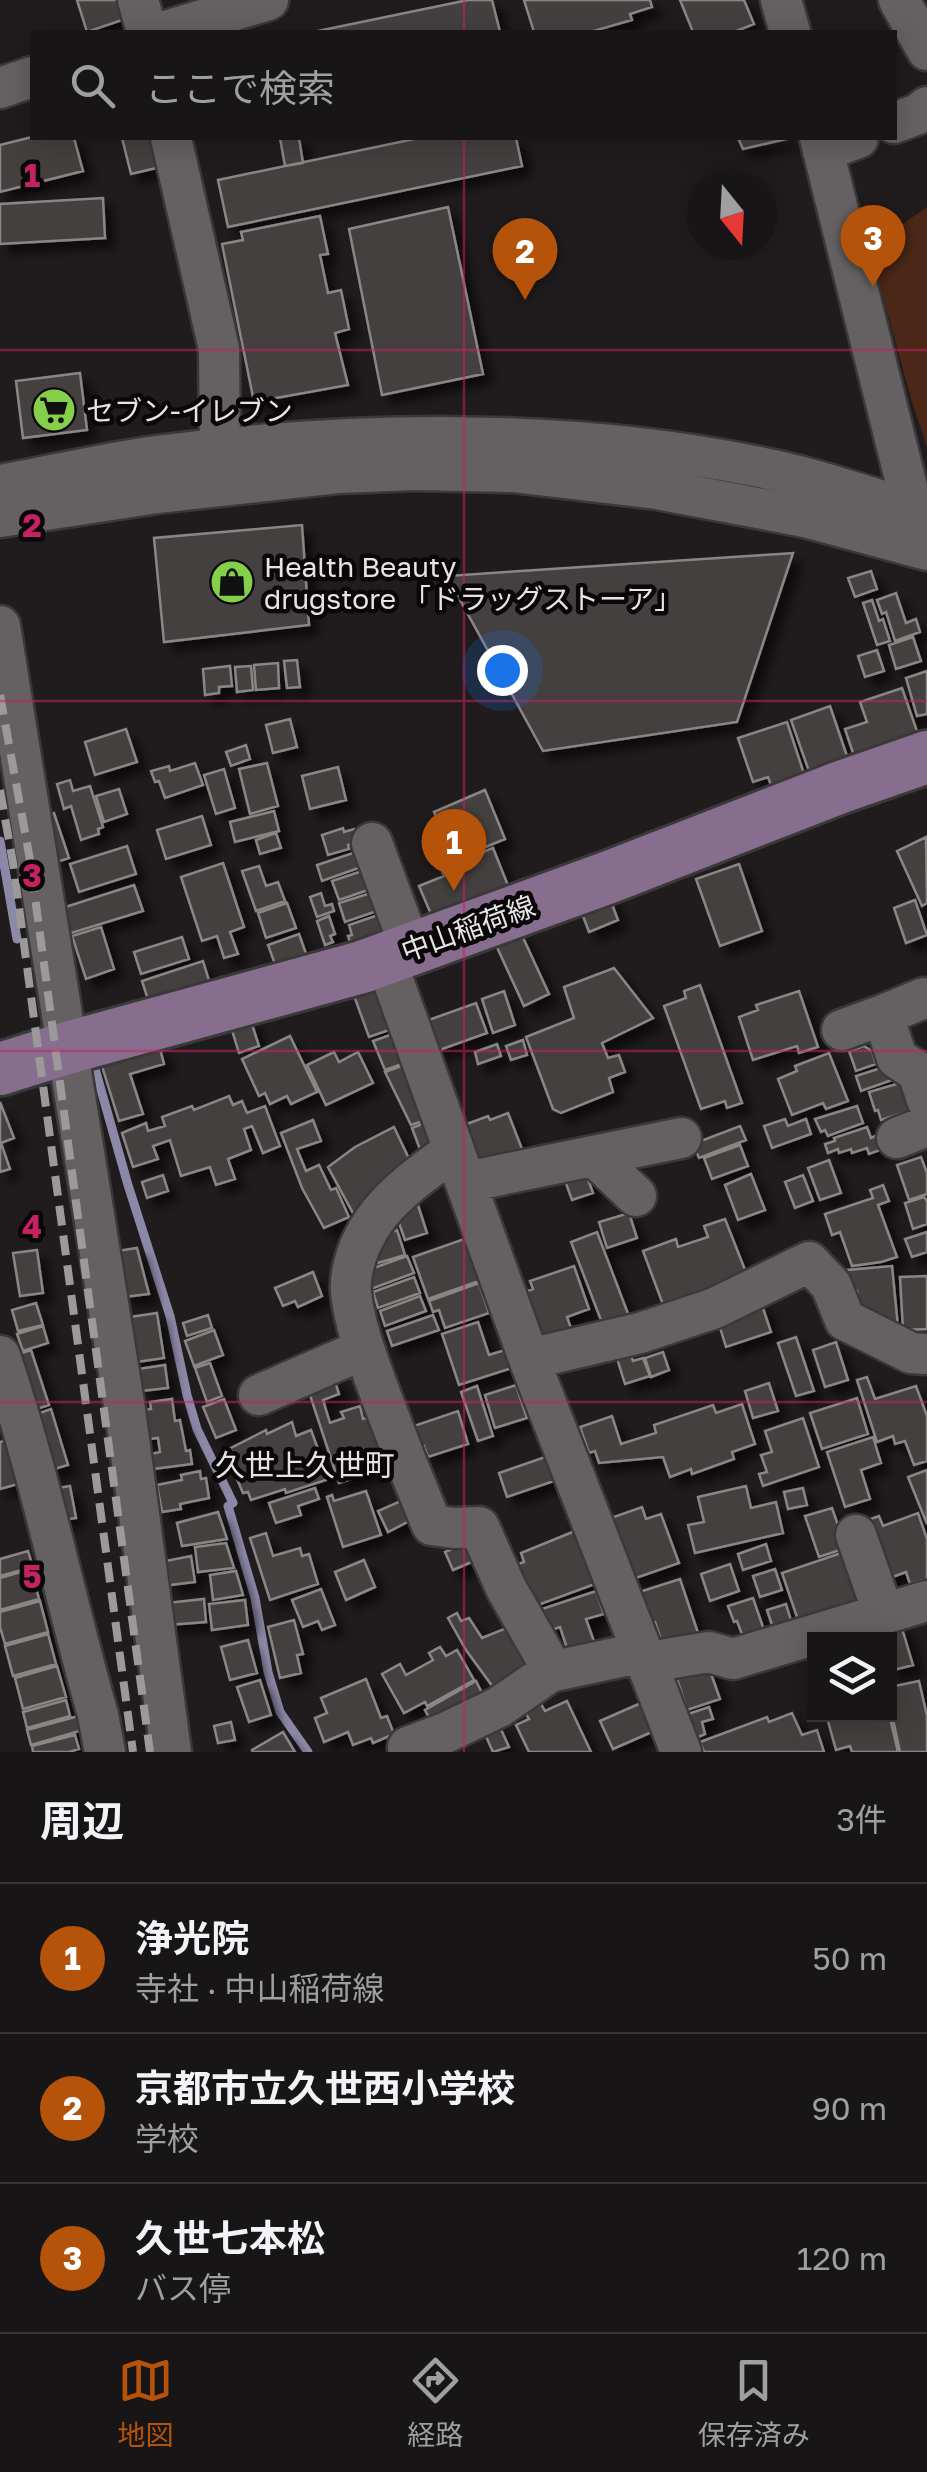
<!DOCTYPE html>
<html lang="ja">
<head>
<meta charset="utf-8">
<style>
	body { margin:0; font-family:"Golos Text","Noto Sans JP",sans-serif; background:#211e1f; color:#f1f3f6 }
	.controls { position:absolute; right:30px; bottom:30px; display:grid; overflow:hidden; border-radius:0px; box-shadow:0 5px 25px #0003 }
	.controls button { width:90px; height:90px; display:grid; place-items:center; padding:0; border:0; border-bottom:2px solid #363435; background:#181516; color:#f1f3f6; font:50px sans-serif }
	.compass { position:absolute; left:687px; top:170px; width:90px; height:90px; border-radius:50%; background:#181516; box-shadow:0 5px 25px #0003; rotate:162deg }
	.you { position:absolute; left:502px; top:670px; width:35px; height:35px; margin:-25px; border:8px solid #fff; border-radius:50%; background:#1a73e8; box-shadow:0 0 0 15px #1a73e833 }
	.badge { display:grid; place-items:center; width:65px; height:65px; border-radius:50%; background:#b45309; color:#fff; font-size:32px; font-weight:700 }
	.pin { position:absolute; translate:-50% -82px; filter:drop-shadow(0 2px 5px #0008) }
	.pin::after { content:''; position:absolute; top:52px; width:35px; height:30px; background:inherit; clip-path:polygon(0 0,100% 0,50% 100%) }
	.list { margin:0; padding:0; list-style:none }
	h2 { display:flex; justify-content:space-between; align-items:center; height:130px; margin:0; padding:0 40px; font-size:42px }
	h2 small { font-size:32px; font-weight:400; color:#9f9fa1 }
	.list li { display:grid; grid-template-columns:65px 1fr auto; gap:30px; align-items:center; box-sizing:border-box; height:150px; padding:0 40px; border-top:2px solid #363435 }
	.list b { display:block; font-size:38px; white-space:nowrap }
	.list p { margin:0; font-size:32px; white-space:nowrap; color:#9f9fa1 }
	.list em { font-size:32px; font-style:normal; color:#9f9fa1 }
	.icon { flex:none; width:55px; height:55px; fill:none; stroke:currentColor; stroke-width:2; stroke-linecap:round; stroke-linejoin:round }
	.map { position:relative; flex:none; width:927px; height:1752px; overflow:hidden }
	.search { position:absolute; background:#181516; box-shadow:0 5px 25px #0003; left:30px; right:30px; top:30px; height:110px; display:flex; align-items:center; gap:25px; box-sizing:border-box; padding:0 35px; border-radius:0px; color:#9f9fa1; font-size:38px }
	.sheet { height:580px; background:#181516 }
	nav { display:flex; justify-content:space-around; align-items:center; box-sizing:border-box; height:140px; border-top:2px solid #363435; background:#181516; font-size:28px; color:#9f9fa1 }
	nav a { display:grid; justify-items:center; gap:5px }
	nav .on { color:#b45309 }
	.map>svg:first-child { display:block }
</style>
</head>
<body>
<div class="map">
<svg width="927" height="1752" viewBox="0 0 927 1752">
	<defs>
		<filter id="shadow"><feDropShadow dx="9" dy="9" stdDeviation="5" flood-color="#0009"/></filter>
	</defs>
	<rect width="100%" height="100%" fill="#201c1e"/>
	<path fill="#4a2716" d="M927 207V447L912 402 872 257 900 226Z"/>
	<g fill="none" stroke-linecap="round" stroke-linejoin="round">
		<path stroke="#8c88a7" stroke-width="9" d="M0 841 17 939
			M92 1058 128 1185 170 1316 187 1395 197 1429 233 1503 228 1506 255 1598 268 1672 280 1712 308 1752"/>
	</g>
	<path fill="#454040" stroke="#8b8686" stroke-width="2.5" filter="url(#shadow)" d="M77 0H119L125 19 87 32Z
		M468 0H492L500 32H313Z
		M524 0H650L652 7 630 14 632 20 590 32H534Z
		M680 0H744L754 24 734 32H693Z
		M32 137 74 138 83 171 0 192V145Z
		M122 138H162L169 165 131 174Z
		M280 138H299L303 163 285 166Z
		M419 138H516L522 166 228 227 218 180Z
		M738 138H791L743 149Z
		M103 198 105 238 0 244V204Z
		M448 207 483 374 382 395 349 229Z
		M320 216 328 254 320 255 328 293 341 290 349 329 335 333 348 385 254 402 222 244 243 240 241 232Z
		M80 373 87 430 23 438 16 381Z
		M302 525 309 625 164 642 154 538Z
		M793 553 737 722 543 751 447 576Z
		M871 571 877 589 855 597 848 578Z
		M896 593 906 623 916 619 920 632 895 641 886 612 882 614 877 600Z
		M872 600 879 621 883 619 890 641 877 645 863 603Z
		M913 637 921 661 896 669 889 645Z
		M877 650 884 671 865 677 858 656Z
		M297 660 300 687 287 688 284 661Z
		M278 663 279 688 256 690 254 665Z
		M230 666 232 686 219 687V693L205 695 203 669Z
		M251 666 253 690 237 692 235 667Z
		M927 671V714L917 716 906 678Z
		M902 688 919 737 856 762 845 729 867 722 860 702Z
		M830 706 850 765 811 777 791 720Z
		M290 719 297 747 273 753 266 725Z
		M787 722 805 777 772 788 768 777 753 782 738 738Z
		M126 729 137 762 95 775 85 742Z
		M246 745 250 759 231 766 226 752Z
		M195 763 203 785 165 798 159 781 155 782 151 771 169 766 170 771Z
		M267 763 278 806 250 814 239 769Z
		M338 767 346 800 310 809 302 776Z
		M224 769 235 808 216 814 204 775Z
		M70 780 73 791 90 786 103 827 98 829 99 834 81 840 71 806 64 809 57 784Z
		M119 789 127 814 104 822 96 796Z
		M485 790 505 839 454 860 450 851 442 854 433 831 441 828 434 812Z
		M274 811 279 831 235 842 230 822Z
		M54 813 69 858 57 862 42 817Z
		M202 816 211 845 166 859 157 830Z
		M343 828 344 832 354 829 358 841 348 845 349 849 328 855 322 835Z
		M276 833 281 848 260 854 256 840Z
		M926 837 927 903 922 906 897 851Z
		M127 846 136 874 79 892 70 864Z
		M493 848 509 888 433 919 419 886 444 876 441 869Z
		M362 850 367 865 322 881 317 865Z
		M223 863 244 927 230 932 238 954 224 958 217 936 202 941 181 877Z
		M739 864 762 931 720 946 696 879Z
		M259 866 266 886 278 882 285 901 256 911 242 871Z
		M368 869 374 888 339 900 332 881Z
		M134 885 143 911 68 934 59 909Z
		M374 892 380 910 345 922 339 903Z
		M321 893 325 906 332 904 334 911 317 917 310 897Z
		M609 896 618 920 589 932 580 908Z
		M915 900 927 935 906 943 894 908Z
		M287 903 296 928 266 938 258 913Z
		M381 914 395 943 355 957 348 936 352 935 349 925Z
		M329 916 335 934 330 936 333 942 325 945 317 921Z
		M101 927 114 969 86 979 72 936Z
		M520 931 549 994 524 1006 495 943Z
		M299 934 310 965 279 975 268 945Z
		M182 937 189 959 141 974 134 952Z
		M203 961 210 984 149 1003 142 981Z
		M614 968 653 1018 602 1043 608 1058 619 1055 625 1072 609 1078 613 1092 561 1113 553 1109 526 1037 574 1018 564 987Z
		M375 981 392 1029 369 1037 352 990Z
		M700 985 742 1103 727 1108 725 1101 701 1109 664 1006 686 998 684 991Z
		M504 991 515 1025 493 1033 482 999Z
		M799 991 818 1047 799 1053 797 1046 753 1060 739 1017 758 1010 756 1005Z
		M476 1003 487 1033 434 1052 423 1022Z
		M250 1018 259 1046 239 1053 230 1024Z
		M393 1034 405 1063 385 1070 373 1041Z
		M290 1036 317 1092 291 1104 287 1096 270 1104 265 1093 259 1096 242 1059Z
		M523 1040 527 1055 511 1060 506 1046Z
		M497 1044 501 1056 478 1064 475 1052Z
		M159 1045 164 1064 130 1074 143 1114 119 1121 101 1063Z
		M864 1046 872 1051 876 1064 856 1071 849 1051Z
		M334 1052 339 1062 358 1052 373 1083 326 1105 307 1065Z
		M829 1053 848 1101 826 1109 823 1103 792 1115 778 1079 797 1071 795 1066Z
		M404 1065 423 1121 411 1125 385 1072Z
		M887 1066 892 1080 861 1091 856 1076Z
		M900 1083 909 1111 881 1120 878 1110 875 1111 869 1092Z
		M229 1096 233 1105 242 1101 247 1113 265 1106 280 1146 263 1153 252 1126 244 1129 251 1150 228 1159 235 1179 216 1185 210 1167 181 1176 170 1140 153 1146 158 1159 133 1167 122 1133 146 1123 148 1131 165 1126 162 1117 192 1106 194 1110Z
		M0 1102 14 1138 1 1143 10 1169 0 1172Z
		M857 1106 863 1123 828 1136 825 1130 821 1132 815 1119Z
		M508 1113 522 1149 491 1162 478 1161 464 1125 488 1116 490 1120Z
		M785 1119 788 1126 806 1119 811 1134 772 1148 764 1126Z
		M313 1120 321 1141 297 1149 306 1171 319 1165 331 1190 336 1188 349 1217 324 1228 302 1188 281 1133Z
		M425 1123 434 1148 421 1152 412 1128Z
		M740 1126 746 1140 699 1158 693 1144Z
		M394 1127 412 1165 379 1202 354 1215 328 1167 355 1147Z
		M867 1127 871 1138 875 1136 880 1150 869 1154 867 1148 852 1153 851 1149 839 1153 838 1149 828 1153 825 1144 835 1141 834 1138Z
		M740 1145 748 1166 712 1179 704 1158Z
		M921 1157 927 1173V1194L909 1200 897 1165Z
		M829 1160 841 1193 820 1200 808 1168Z
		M585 1171 593 1193 572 1200 564 1178Z
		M751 1174 765 1210 738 1220 725 1185Z
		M163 1175 168 1191 147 1198 142 1182Z
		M803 1175 813 1201 795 1208 785 1182Z
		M883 1185 889 1201 878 1205 897 1257 881 1262 852 1266 840 1232 832 1235 825 1214 873 1198 870 1190Z
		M924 1197 927 1201V1224L913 1229 905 1203Z
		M416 1199 427 1233 405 1240 393 1206Z
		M629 1213 637 1238 607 1248 599 1222Z
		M725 1219 749 1280 668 1318 643 1251 676 1239 678 1247 708 1237 704 1226Z
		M397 1230 405 1255 378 1263 373 1247 376 1237Z
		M597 1232 630 1319 604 1328 571 1242Z
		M927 1232V1252L912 1257 905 1239Z
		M464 1239 479 1281 428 1299 413 1257Z
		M137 1248 149 1294 124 1297 117 1251Z
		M37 1250 43 1293 20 1296 13 1253Z
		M407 1256 414 1273 371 1289 365 1271Z
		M574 1266 589 1309 567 1317 573 1334 544 1344 525 1292 533 1289 530 1281Z
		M892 1266 899 1337 860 1315 857 1291 848 1292 847 1270Z
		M313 1272 322 1296 298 1307 295 1301 283 1306 275 1288Z
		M927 1276V1329L903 1330 900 1277Z
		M414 1277 420 1293 378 1308 373 1292Z
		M479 1283 489 1313 445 1328 439 1310 433 1312 429 1301Z
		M420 1296 426 1311 385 1326 380 1311Z
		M761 1302 771 1332 726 1347 718 1321Z
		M36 1303 43 1325 18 1331 12 1310Z
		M157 1313 164 1358 130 1363 123 1318Z
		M208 1315 212 1328 187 1336 183 1323Z
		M433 1315 439 1330 392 1346 387 1331Z
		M478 1322 489 1355 505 1350 512 1368 459 1385 442 1334Z
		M43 1326 48 1343 23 1351 17 1334Z
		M214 1330 223 1355 194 1366 185 1341Z
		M796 1337 814 1391 796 1396 778 1343Z
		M836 1342 848 1380 825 1387 813 1350Z
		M628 1347 633 1361 643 1358 650 1376 625 1384 615 1352Z
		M31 1350 49 1405 31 1411 13 1356Z
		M663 1352 669 1370 651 1377 645 1358Z
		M210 1363 222 1396 207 1402 195 1368Z
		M165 1365 168 1388 141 1391 138 1369Z
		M333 1375 339 1394 323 1400 330 1423 344 1418 341 1412 360 1406 363 1419 376 1415 397 1464 339 1483 306 1383Z
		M867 1377 875 1399 916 1386 927 1416V1461L914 1465 905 1441 895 1444 893 1436 877 1442 857 1380Z
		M769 1383 778 1411 753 1418 745 1391Z
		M516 1385 527 1418 495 1428 485 1395Z
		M477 1386 493 1436 478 1441 461 1392Z
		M857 1398 868 1434 822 1449 810 1413Z
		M172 1399 175 1421 180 1420 186 1451 190 1450 192 1464 153 1469 151 1454 160 1452 158 1438 141 1440 137 1411 151 1409 150 1402Z
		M224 1399 236 1430 216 1438 203 1407Z
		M742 1404 755 1444 732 1452 734 1459 692 1474 691 1469 670 1477 663 1457 599 1463 595 1451 589 1453 580 1427 612 1416 621 1444 656 1433 654 1425 713 1405 716 1413Z
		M51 1409 68 1465 48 1471 31 1416Z
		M458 1411 468 1444 428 1457 424 1446 414 1449 408 1428Z
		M803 1418 819 1467 763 1486 759 1474 767 1472 761 1455 772 1452 765 1431Z
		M292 1422 296 1436 311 1430 329 1479 286 1493 285 1489 251 1500 248 1492 243 1493 225 1451 266 1430 267 1434Z
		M873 1437 881 1463 861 1470 870 1499 845 1507 827 1452Z
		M17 1438 29 1481 0 1489V1442Z
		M545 1457 554 1481 507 1497 499 1473Z
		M927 1470V1524L908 1477Z
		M200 1471 201 1479 206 1478 209 1498 180 1504 181 1509 162 1512 157 1485 182 1480 181 1475Z
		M70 1486 76 1518 58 1521 52 1489Z
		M746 1486 751 1508 776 1502 783 1533 695 1553 688 1525 704 1522 698 1497Z
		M315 1488 319 1499 298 1506 301 1515 276 1523 269 1503Z
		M803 1488 807 1505 788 1509 784 1492Z
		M366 1491 381 1535 343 1547 327 1497 332 1495 334 1501Z
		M412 1496 417 1517 388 1532 378 1511Z
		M642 1507 646 1519 661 1514 679 1563 633 1579 611 1518Z
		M832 1508 846 1548 819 1557 805 1516Z
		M218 1512 227 1539 182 1546 177 1523Z
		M918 1513 927 1539V1579L910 1584 906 1572 882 1581 862 1522 879 1516 883 1526Z
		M575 1531 595 1584 527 1609 507 1568 524 1562 521 1553Z
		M266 1533 273 1556 300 1548 302 1556 309 1554 318 1584 270 1600 250 1538Z
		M473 1540 481 1558 453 1570 445 1552Z
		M226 1543 234 1568 198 1572 195 1547Z
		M766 1544 771 1561 743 1570 738 1554Z
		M28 1551 33 1567 0 1576V1559Z
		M847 1551 866 1607 801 1629 782 1573Z
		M191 1556 195 1582 170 1585 166 1561Z
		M364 1560 375 1587 346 1600 335 1572Z
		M730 1564 739 1591 710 1601 701 1574Z
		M31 1569 39 1599 0 1610V1578Z
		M775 1569 782 1590 760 1597 753 1576Z
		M236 1571 243 1595 213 1600 210 1575Z
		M680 1579 700 1639 662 1643 655 1622 649 1624 639 1592Z
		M321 1589 335 1625 322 1630 318 1621 303 1627 292 1600Z
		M596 1591 604 1614 586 1619 596 1647 568 1651 560 1627 546 1632 539 1610Z
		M753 1598 764 1630 743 1637 737 1621 734 1622 728 1606Z
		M204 1599 206 1622 168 1625 166 1603Z
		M245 1600 248 1625 212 1630 209 1604Z
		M40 1601 48 1632 5 1644 0 1627V1612Z
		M786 1604 793 1627 775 1634 767 1610Z
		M457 1613 461 1621 469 1618 482 1638 514 1625 540 1666 498 1694 466 1650 448 1618Z
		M294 1620 303 1654 297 1655 301 1673 280 1678 268 1627Z
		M901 1625 913 1665 890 1671V1640H878L876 1633Z
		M48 1634 56 1664 13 1676 5 1646Z
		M248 1640 257 1673 230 1680 221 1647Z
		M440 1647 446 1656 457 1650 474 1680 427 1706 425 1702 404 1713 382 1674 400 1664 406 1675 433 1660 429 1653Z
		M708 1665 720 1699 687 1710 676 1676Z
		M57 1666 66 1697 23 1709 15 1678Z
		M366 1679 381 1718 387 1716 394 1734 373 1743 371 1738 353 1745 348 1732 324 1742 315 1718 327 1713 321 1698Z
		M260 1680 271 1715 249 1722 237 1687Z
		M476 1681 487 1703 434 1727 425 1710Z
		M919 1681 927 1716V1752H900L890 1705V1687Z
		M66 1700 70 1716 27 1728 23 1712Z
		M567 1701 591 1752H529L516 1725 529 1719 525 1712 541 1704 545 1711Z
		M641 1703 654 1731 613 1749 600 1721Z
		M709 1707 713 1719 702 1722 705 1734 696 1738 688 1714Z
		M792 1713 802 1735 817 1730 824 1752H704L700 1742 767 1717 769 1722Z
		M86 1714 90 1728 31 1745 27 1730Z
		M826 1714H889L898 1752H852L850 1746 836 1750Z
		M231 1722 235 1740 218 1743 214 1726Z
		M499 1725 509 1747 493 1752 484 1732Z
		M283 1732 295 1752H253L252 1750Z
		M75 1735 79 1749 69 1752H33L32 1746Z"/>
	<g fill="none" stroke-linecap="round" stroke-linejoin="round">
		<defs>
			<path id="minor" d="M138 0 147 32
				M781 0 790 32
				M899 0 927 50
				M163 32 268 0
				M0 88 32 77
				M894 123 918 114 927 107
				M171 138 219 349 220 450
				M820 138 918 531
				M823 151 858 138
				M0 485C52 476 104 463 156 456 351 431 566 427 759 467 817 478 871 499 927 514
				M0 517 157 493 338 473 415 470 513 472 657 489 805 517 927 550
				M0 626 125 1410 171 1752
				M372 843 411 949
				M385 958 529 1359 681 1752
				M927 999 924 998 883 1015 897 1058 918 1072 927 1100
				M842 1030 883 1015
				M897 1138 927 1126
				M454 1150C428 1169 392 1194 374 1221 360 1241 349 1269 351 1293 355 1328 369 1363 381 1396 397 1439 414 1482 432 1525L454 1528 479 1527 506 1588 548 1662 550 1672
				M594 1156 636 1196
				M466 1182 681 1138
				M0 1356C40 1474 64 1596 98 1715L105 1752
				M529 1359 640 1333 715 1308 809 1262 831 1285 845 1320 911 1353 927 1354
				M259 1395 364 1349
				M856 1535 884 1615
				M649 1666 667 1659 709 1652 733 1659 927 1601
				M408 1747 445 1733 499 1707 550 1672 643 1652"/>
			<path id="major" d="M0 1069 67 1048 362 967 612 876 841 787 927 757"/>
		</defs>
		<use href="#minor" stroke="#3a3839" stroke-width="45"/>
		<use href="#major" stroke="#3a3839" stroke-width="58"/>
		<use href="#minor" stroke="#656163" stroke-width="40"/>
		<use href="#major" stroke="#886e8e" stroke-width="52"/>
		<path stroke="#9c999b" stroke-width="8" stroke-dasharray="20 10" stroke-linecap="butt" d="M0 695 30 860 150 1752
			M0 790 13 863 133 1752"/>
	</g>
	<path fill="none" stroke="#c42262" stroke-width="2.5" stroke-opacity="0.55" d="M464 0V32M464 138V1752M0 350H927M0 701H927M0 1051H927M0 1402H927"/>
	<defs>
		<symbol id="supermarket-disc" viewBox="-11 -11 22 22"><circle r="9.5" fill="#86cf4b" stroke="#090708"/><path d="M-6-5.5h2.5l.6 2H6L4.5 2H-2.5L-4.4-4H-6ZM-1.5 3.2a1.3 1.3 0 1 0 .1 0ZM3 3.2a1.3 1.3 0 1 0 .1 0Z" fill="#111"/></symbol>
		<symbol id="shop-disc" viewBox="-11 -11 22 22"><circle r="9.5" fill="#86cf4b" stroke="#090708"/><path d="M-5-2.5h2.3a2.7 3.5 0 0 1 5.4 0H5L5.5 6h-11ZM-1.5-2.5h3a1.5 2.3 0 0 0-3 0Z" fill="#111"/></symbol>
	</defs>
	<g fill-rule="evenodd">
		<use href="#supermarket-disc" x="29" y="385" width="50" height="50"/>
		<use href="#shop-disc" x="207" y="557" width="50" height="50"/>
	</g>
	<g text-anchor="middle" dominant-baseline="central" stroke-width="9" stroke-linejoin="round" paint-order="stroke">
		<g font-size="28" fill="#e6e4e5" stroke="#090708" text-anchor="start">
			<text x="86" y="410">セブン-イレブン</text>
			<text x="264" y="566">Health Beauty<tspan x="264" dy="32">drugstore 「ドラッグストーア」</tspan></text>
		</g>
		<g font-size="28" fill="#e6e4e5" stroke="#090708">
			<text transform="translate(468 928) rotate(-20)">中山稲荷線</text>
		</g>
		<g font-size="30" fill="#e7e2e4" stroke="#090708">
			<text x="305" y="1465">久世上久世町</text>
		</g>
	</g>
	<g font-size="32" text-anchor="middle" font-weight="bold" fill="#c42262" stroke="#090708" stroke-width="9" stroke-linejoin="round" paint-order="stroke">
		<text x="32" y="187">1</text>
		<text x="32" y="537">2</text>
		<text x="32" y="887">3</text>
		<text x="32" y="1238">4</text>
		<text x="32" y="1588">5</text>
	</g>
</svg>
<div class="controls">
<button><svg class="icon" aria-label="layers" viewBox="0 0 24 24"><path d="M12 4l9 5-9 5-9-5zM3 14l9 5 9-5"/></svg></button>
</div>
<svg class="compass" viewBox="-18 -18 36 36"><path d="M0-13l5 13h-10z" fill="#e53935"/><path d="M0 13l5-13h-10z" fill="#9f9fa1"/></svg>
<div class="you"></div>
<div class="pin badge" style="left:454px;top:891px">1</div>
<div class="pin badge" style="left:525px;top:300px">2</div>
<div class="pin badge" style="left:873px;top:287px">3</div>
<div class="search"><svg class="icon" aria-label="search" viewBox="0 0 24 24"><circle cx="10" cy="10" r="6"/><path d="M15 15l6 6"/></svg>ここで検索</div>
</div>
<section class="sheet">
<h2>周辺<small>3件</small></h2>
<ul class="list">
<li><span class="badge">1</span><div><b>浄光院</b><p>寺社 · 中山稲荷線</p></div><em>50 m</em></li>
<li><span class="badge">2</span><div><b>京都市立久世西小学校</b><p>学校</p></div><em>90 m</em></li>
<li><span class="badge">3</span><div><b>久世七本松</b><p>バス停</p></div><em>120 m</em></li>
</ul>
</section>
<nav>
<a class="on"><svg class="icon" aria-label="map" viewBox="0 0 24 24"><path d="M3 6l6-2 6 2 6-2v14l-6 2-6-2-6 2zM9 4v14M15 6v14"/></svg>地図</a>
<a><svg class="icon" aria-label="directions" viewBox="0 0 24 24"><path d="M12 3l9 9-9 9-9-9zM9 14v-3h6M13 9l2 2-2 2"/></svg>経路</a>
<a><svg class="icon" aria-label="saved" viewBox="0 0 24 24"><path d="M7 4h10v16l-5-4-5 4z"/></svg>保存済み</a>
</nav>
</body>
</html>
